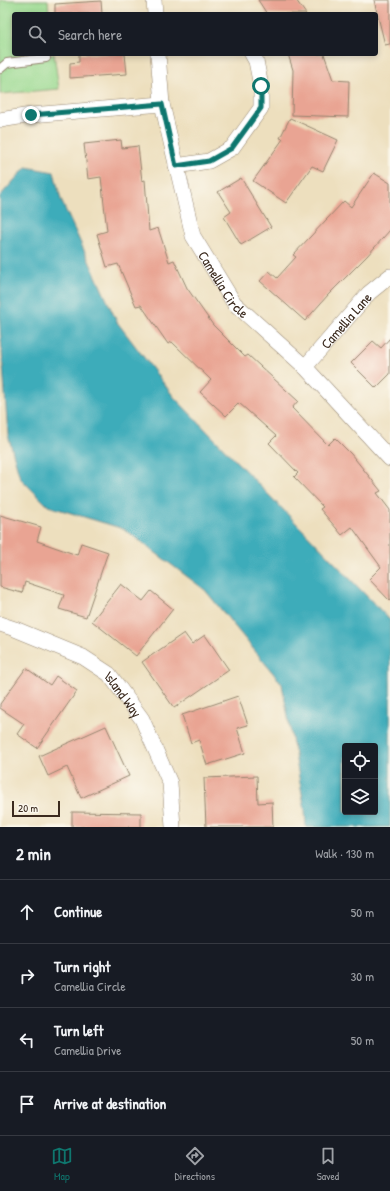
<!DOCTYPE html>
<html lang="en">
<head>
<meta charset="utf-8">
<style>
	body { margin:0; font-family:"Patrick Hand",sans-serif; background:#20242c; color:#f1f3f6 }
	.controls { position:absolute; right:12px; bottom:12px; display:grid; overflow:hidden; border-radius:4px; box-shadow:0 2px 6px #0003 }
	.controls button { width:36px; height:36px; display:grid; place-items:center; padding:0; border:0; border-bottom:1px solid #363941; background:#171b24; color:#f1f3f6; font:20px sans-serif }
	.scale { position:absolute; left:12px; bottom:10px; width:48px; box-sizing:border-box; padding-left:4px; border:2px solid #3b2a1e; border-top:0; font-size:11px; line-height:14px; white-space:nowrap; color:#3b2a1e; -webkit-text-stroke:3px #fbf7ec; paint-order:stroke }
	.stop { position:absolute; width:12px; height:12px; margin:-9px; border:3px solid #0f766e; border-radius:50%; background:#fff }
	.stop.end { background:#0f766e; border-color:#fff; box-shadow:0 1px 4px #0008 }
	.list { margin:0; padding:0; list-style:none }
	h2 { display:flex; justify-content:space-between; align-items:center; height:52px; margin:0; padding:0 16px; font-size:17px }
	h2 small { font-size:13px; font-weight:400; color:#9ea1a6 }
	.list li { display:grid; grid-template-columns:26px 1fr auto; gap:12px; align-items:center; box-sizing:border-box; height:64px; padding:0 16px; border-top:1px solid #363941 }
	.list b { display:block; font-size:15px; white-space:nowrap }
	.list p { margin:0; font-size:13px; white-space:nowrap; color:#9ea1a6 }
	.list em { font-size:13px; font-style:normal; color:#9ea1a6 }
	.icon { flex:none; width:22px; height:22px; fill:none; stroke:currentColor; stroke-width:2; stroke-linecap:round; stroke-linejoin:round }
	.map { position:relative; flex:none; width:390px; height:827px; overflow:hidden }
	.search { position:absolute; background:#171b24; box-shadow:0 2px 6px #0003; left:12px; right:12px; top:12px; height:44px; display:flex; align-items:center; gap:10px; box-sizing:border-box; padding:0 14px; border-radius:4px; color:#9ea1a6; font-size:15px }
	.sheet { height:308px; background:#171b24 }
	nav { display:flex; justify-content:space-around; align-items:center; box-sizing:border-box; height:56px; border-top:1px solid #363941; background:#171b24; font-size:11px; color:#9ea1a6 }
	nav a { display:grid; justify-items:center; gap:2px }
	nav .on { color:#0f766e }
	.map>svg:first-child { display:block }
</style>
</head>
<body>
<div class="map">
<svg width="390" height="827" viewBox="0 0 390 827">
	<rect width="100%" height="100%" fill="#fbf7ec"/>
	<filter id="ink" filterUnits="userSpaceOnUse"><feTurbulence type="fractalNoise" baseFrequency=".025" numOctaves="2"/><feDisplacementMap in="SourceGraphic" scale="8" xChannelSelector="R" yChannelSelector="G"/><feConvolveMatrix kernelMatrix="1 2 1 2 8 2 1 2 1" color-interpolation-filters="sRGB"/></filter>
	<filter id="wash" filterUnits="userSpaceOnUse"><feTurbulence type="fractalNoise" baseFrequency=".012" numOctaves="4" result="noise"/><feDisplacementMap in="SourceGraphic" scale="16" xChannelSelector="R" yChannelSelector="G"/><feGaussianBlur stdDeviation="0.9" result="paint"/><feColorMatrix in="noise" values="0 0 0 0 0 0 0 0 0 0 0 0 0 0 0 0 0 1.4 0 .05"/><feComposite in="paint" operator="in"/></filter>
	<g filter="url(#wash)">
		<rect width="100%" height="100%" fill="#eddfbe"/>
		<path fill="#99d98f" stroke="#6a8256" d="M0 0H48L49 14H14V54H54L59 89 0 94Z"/>
		<path fill="#3dacba" stroke="#3c6b6c" fill-rule="evenodd" d="M26 167 54 172 61 200 117 322 174 397 390 620V827H306L305 810 282 684 205 590 124 529 48 506 20 478 8 435 0 324V196ZM345 746H375V812H345Z"/>
		<g id="blocks">
			<path fill="#e9a493" d="M258 0H296L306 14H267Z
				M374 0H390V44L385 45Z
				M101 1 102 14H55V4Z
				M79 54H125L127 74 70 78V63L79 62Z
				M288 54H324L333 80 349 81 348 117 292 115 293 70Z
				M290 118 338 140 323 171 312 166 286 203 253 181 283 139 280 138Z
				M121 140 122 148 138 146 142 181 145 180 149 231 158 228 169 262 174 260 187 288 213 325 245 357 248 355 298 401 292 408 328 445 335 438 351 454 381 491 377 493 390 510V601L369 579 381 567 352 527 342 535 320 509 323 507 294 477 298 473 269 443 276 436 239 403 226 416 200 392 211 380 172 342 168 344 141 305 136 306 118 264 107 267 97 234 107 231 101 177 88 179 84 144Z
				M374 173 390 183V230L367 256 328 295 305 321 260 281 269 271 277 278 296 257 293 255 344 201 351 207Z
				M241 178 271 227 241 245 224 217 231 212 218 192Z
				M390 338V374L376 388 351 363 373 341 381 348Z
				M0 515 41 527 37 541 77 555 81 543 108 552 86 617 59 609 64 595 25 582 22 593 0 587Z
				M121 584 143 601 151 591 173 609 136 656 92 621Z
				M184 633 192 644 205 635 229 670 174 708 142 662Z
				M26 668 50 685 56 676 77 691 37 748 17 734 24 724 0 708V704Z
				M238 696 248 725 237 728 245 753 207 765 199 740 191 743 182 715Z
				M106 726 129 776 81 798 67 767 48 776 39 756Z
				M257 776 258 803 272 802 273 827H206L204 778Z
				M72 812 141 813V827H72Z"/>
		</g>
	</g>
	<g filter="url(#ink)">
		<use href="#blocks" fill-opacity="0" stroke="#94846e" stroke-width="1"/>
		<g fill="none" stroke-linecap="round" stroke-linejoin="round">
			<defs>
				<path id="lane" d="M0 69 7 63 46 58"/>
				<g id="street">
					<path d="M154 0 155 14"/>
					<path id="s1" d="M158 54 162 104 193 236 234 303 305 367 390 459"/>
					<path d="M0 120 31 115 162 104"/>
					<path d="M176 166 209 161 232 148 261 108V86L256 61 252 54"/>
					<path id="s2" d="M305 367 369 293 390 276"/>
					<path id="s3" d="M0 624 15 629 83 657 109 674 142 719 170 783 173 827"/>
				</g>
			</defs>
			<use href="#lane" stroke="#94846e" stroke-width="10"/>
			<use href="#street" stroke="#94846e" stroke-width="16"/>
			<use href="#lane" stroke="#fff" stroke-width="8"/>
			<use href="#street" stroke="#fff" stroke-width="15"/>
		</g>
	</g>
	<g fill="none" stroke-linecap="round" stroke-linejoin="round" filter="url(#ink)">
		<path stroke="#0f766e" stroke-width="5" d="M31 115 162 104 176 166 209 161 232 148 261 108V86"/>
	</g>
	<g text-anchor="middle" dominant-baseline="central" stroke-width="3" stroke-linejoin="round" paint-order="stroke">
		<g font-size="14" fill="#3b2a1e" stroke="#fbf7ec">
			<text stroke="none"><textPath href="#s1" startOffset="243">Camellia Circle</textPath></text>
			<text stroke="none"><textPath href="#s2" startOffset="62">Camellia Lane</textPath></text>
			<text stroke="none"><textPath href="#s3" startOffset="145">Island Way</textPath></text>
		</g>
	</g>
</svg>
<div class="controls">
<button><svg class="icon" aria-label="locate" viewBox="0 0 24 24"><circle cx="12" cy="12" r="6"/><path d="M12 2v4M12 18v4M2 12h4M18 12h4"/></svg></button>
<button><svg class="icon" aria-label="layers" viewBox="0 0 24 24"><path d="M12 4l9 5-9 5-9-5zM3 14l9 5 9-5"/></svg></button>
</div>
<div class="scale">20 m</div>
<div class="stop" style="left:261px;top:86px"></div>
<div class="stop end" style="left:31px;top:115px"></div>
<div class="search"><svg class="icon" aria-label="search" viewBox="0 0 24 24"><circle cx="10" cy="10" r="6"/><path d="M15 15l6 6"/></svg>Search here</div>
</div>
<section class="sheet">
<h2>2 min<small>Walk · 130 m</small></h2>
<ul class="list">
<li><svg class="icon" aria-label="ahead" viewBox="0 0 24 24"><path d="M12 20V5M6 11l6-6 6 6"/></svg><div><b>Continue</b></div><em>50 m</em></li>
<li><svg class="icon" aria-label="right" viewBox="0 0 24 24"><path d="M7 20v-9h11M14 6l5 5-5 5"/></svg><div><b>Turn right</b><p>Camellia Circle</p></div><em>30 m</em></li>
<li><svg class="icon" aria-label="left" viewBox="0 0 24 24"><path d="M17 20v-9H6M10 6l-5 5 5 5"/></svg><div><b>Turn left</b><p>Camellia Drive</p></div><em>50 m</em></li>
<li><svg class="icon" aria-label="arrive" viewBox="0 0 24 24"><path d="M6 21V4h12l-3 4 3 4H6"/></svg><div><b>Arrive at destination</b></div></li>
</ul>
</section>
<nav>
<a class="on"><svg class="icon" aria-label="map" viewBox="0 0 24 24"><path d="M3 6l6-2 6 2 6-2v14l-6 2-6-2-6 2zM9 4v14M15 6v14"/></svg>Map</a>
<a><svg class="icon" aria-label="directions" viewBox="0 0 24 24"><path d="M12 3l9 9-9 9-9-9zM9 14v-3h6M13 9l2 2-2 2"/></svg>Directions</a>
<a><svg class="icon" aria-label="saved" viewBox="0 0 24 24"><path d="M7 4h10v16l-5-4-5 4z"/></svg>Saved</a>
</nav>
</body>
</html>
